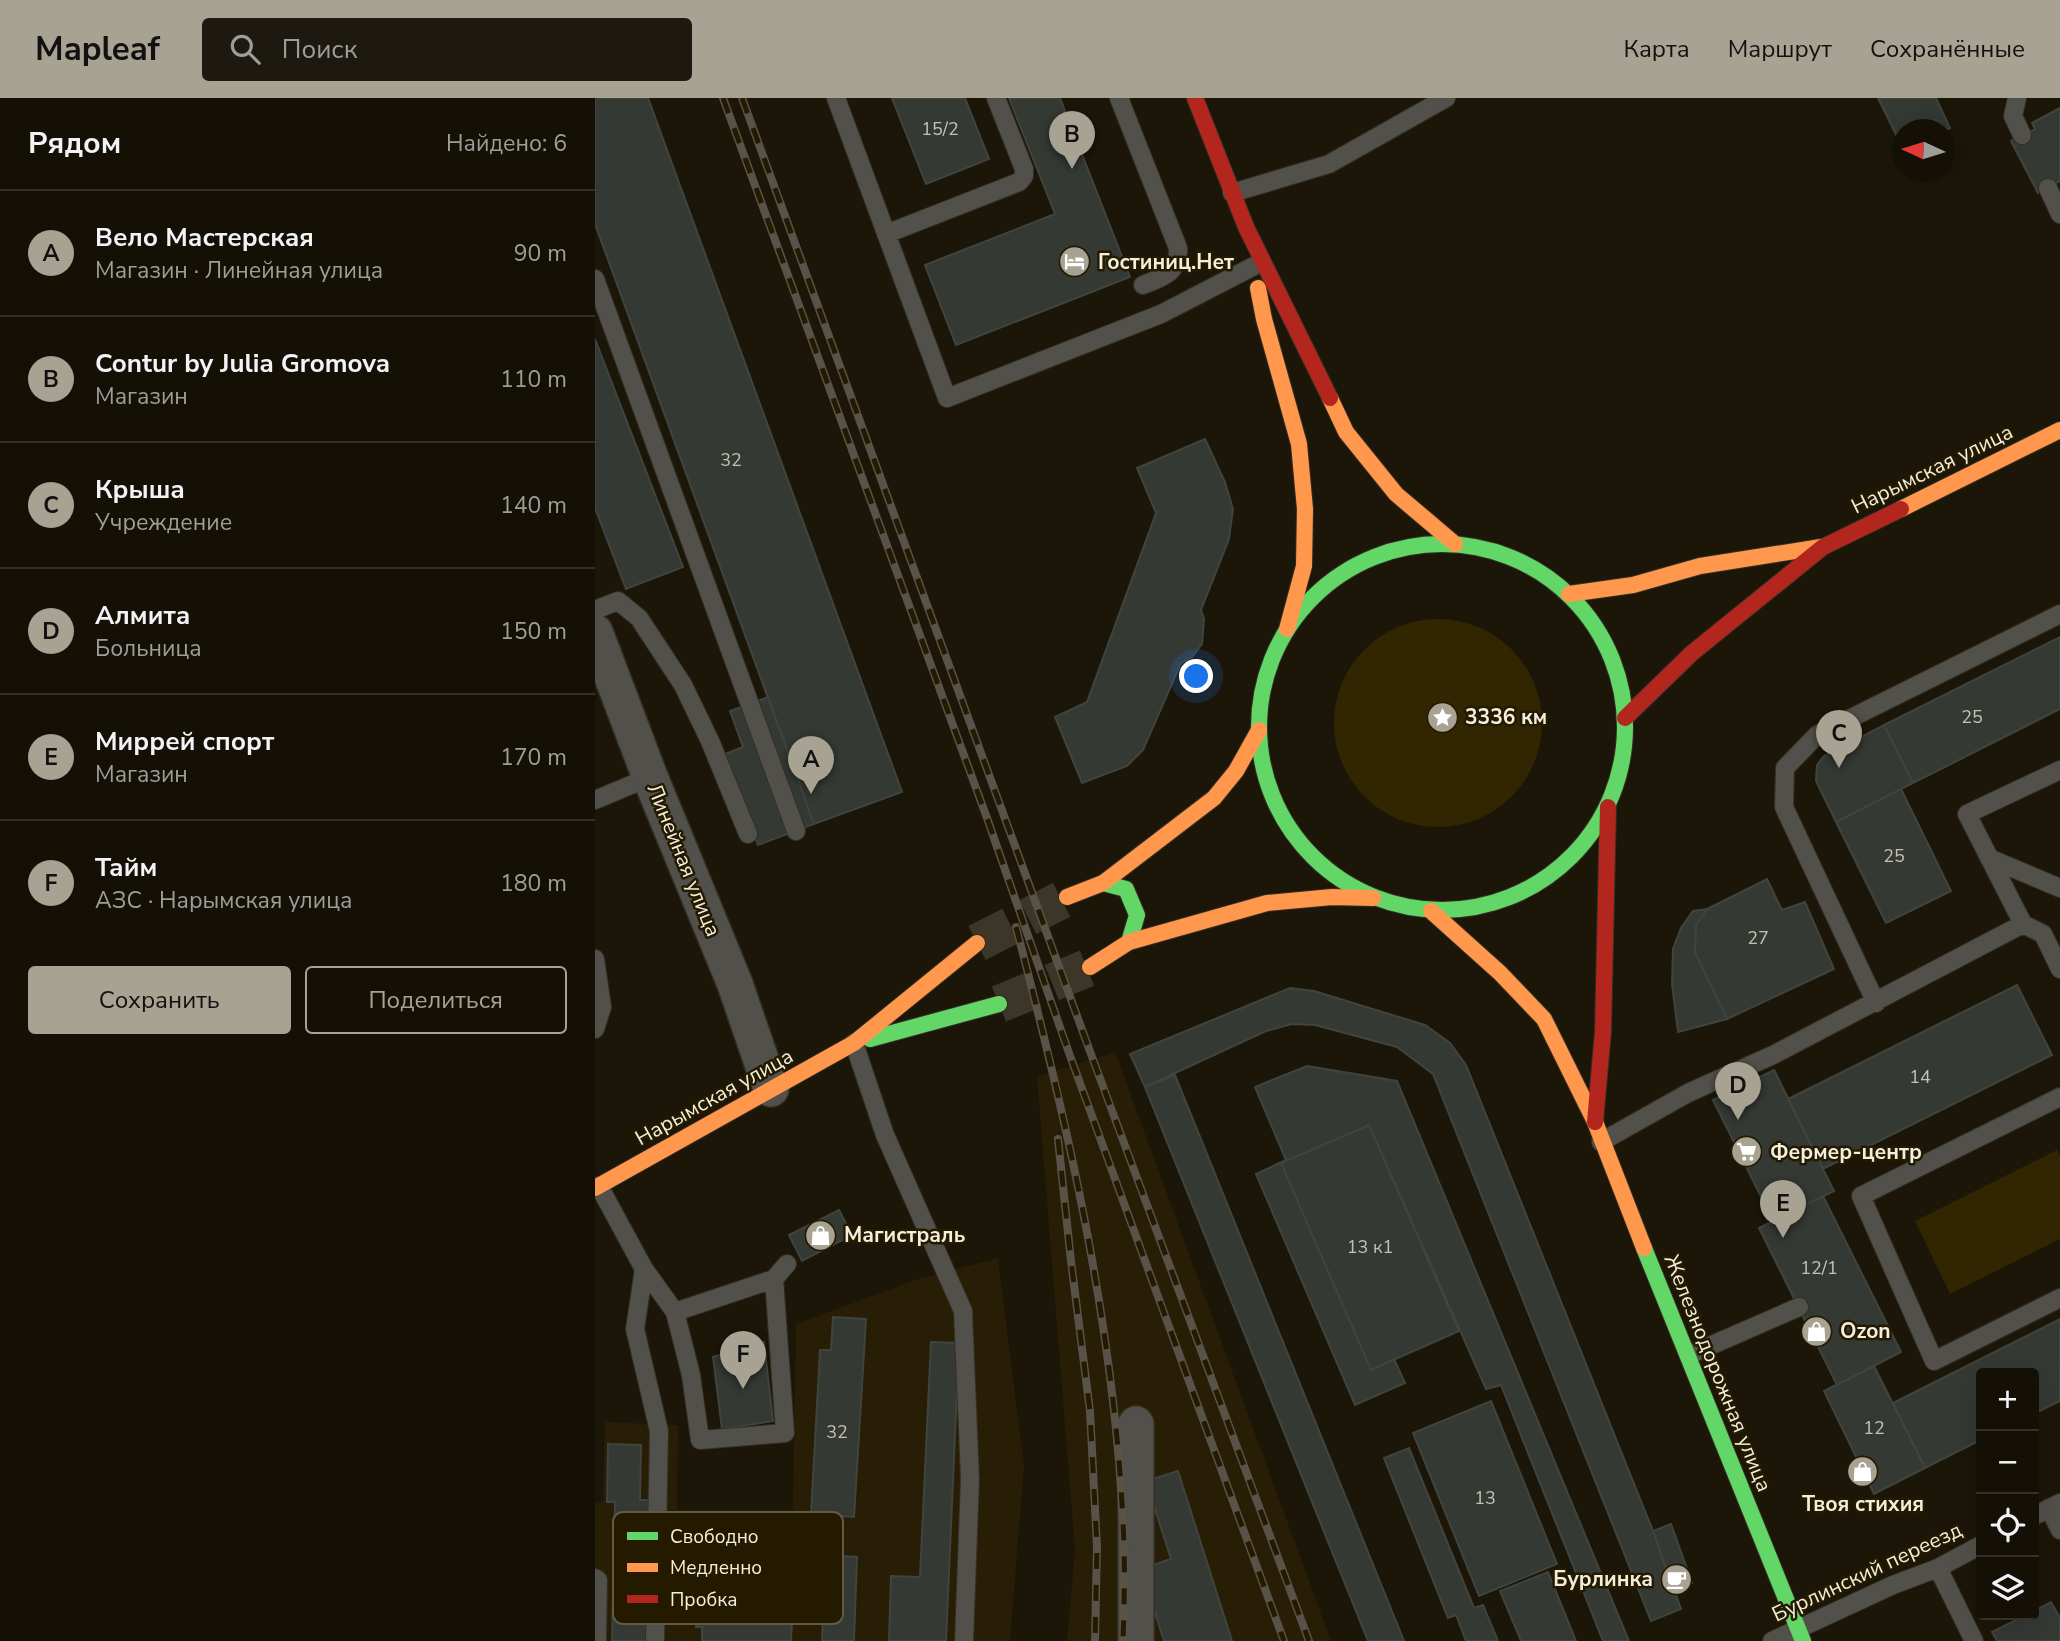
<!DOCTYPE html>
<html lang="ru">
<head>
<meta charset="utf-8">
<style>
	body { margin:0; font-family:"Nunito Sans",sans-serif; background:#1e1910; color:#f1f3f6 }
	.controls { position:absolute; right:21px; bottom:21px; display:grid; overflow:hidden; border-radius:7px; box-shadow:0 7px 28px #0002 }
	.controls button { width:63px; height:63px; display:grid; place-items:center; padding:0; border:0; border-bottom:2px solid #343028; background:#151006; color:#f1f3f6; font:35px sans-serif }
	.compass { position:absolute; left:1297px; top:21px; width:63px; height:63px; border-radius:50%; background:#151006; box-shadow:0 7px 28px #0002; rotate:274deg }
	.you { position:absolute; left:602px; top:579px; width:24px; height:24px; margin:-18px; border:5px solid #fff; border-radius:50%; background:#1a73e8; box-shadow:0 0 0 10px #1a73e833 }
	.badge { display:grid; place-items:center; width:46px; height:46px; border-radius:50%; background:#a8a292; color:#111; font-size:23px; font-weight:700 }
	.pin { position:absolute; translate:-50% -58px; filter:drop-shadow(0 2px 4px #0008) }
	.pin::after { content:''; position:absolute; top:37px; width:24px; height:21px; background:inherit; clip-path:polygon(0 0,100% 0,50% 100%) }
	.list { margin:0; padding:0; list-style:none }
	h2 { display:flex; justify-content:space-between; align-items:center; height:91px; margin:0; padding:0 28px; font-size:30px }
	h2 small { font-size:23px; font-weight:400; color:#9d9d9b }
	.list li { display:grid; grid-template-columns:46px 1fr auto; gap:21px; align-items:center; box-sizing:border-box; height:126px; padding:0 28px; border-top:2px solid #343028 }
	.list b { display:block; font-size:26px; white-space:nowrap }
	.list p { margin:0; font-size:23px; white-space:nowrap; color:#9d9d9b }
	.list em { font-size:23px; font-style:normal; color:#9d9d9b }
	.actions { display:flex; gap:14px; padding:21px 28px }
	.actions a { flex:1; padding:16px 0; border:2px solid #a8a292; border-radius:7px; text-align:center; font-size:24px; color:#a8a292 }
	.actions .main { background:#a8a292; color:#111 }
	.icon { flex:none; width:38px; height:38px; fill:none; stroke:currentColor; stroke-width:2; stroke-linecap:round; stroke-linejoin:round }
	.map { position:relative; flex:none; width:1465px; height:1543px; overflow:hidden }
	header { display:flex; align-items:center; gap:42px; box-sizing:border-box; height:98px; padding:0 35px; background:#a8a292; color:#111 }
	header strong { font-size:33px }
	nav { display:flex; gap:38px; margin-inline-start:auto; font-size:24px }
	.search { width:490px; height:63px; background:#1e1910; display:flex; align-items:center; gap:18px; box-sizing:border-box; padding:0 24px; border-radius:7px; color:#9d9d9b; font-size:26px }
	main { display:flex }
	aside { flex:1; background:#151006 }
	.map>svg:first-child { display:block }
</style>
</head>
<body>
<header>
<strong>Mapleaf</strong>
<div class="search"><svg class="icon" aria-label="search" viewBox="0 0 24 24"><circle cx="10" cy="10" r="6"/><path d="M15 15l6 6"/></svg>Поиск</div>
<nav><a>Карта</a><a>Маршрут</a><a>Сохранённые</a></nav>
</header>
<main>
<aside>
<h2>Рядом<small>Найдено: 6</small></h2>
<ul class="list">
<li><span class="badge">A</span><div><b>Вело Мастерская</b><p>Магазин · Линейная улица</p></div><em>90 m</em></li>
<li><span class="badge">B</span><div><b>Contur by Julia Gromova</b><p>Магазин</p></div><em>110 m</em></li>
<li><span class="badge">C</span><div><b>Крыша</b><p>Учреждение</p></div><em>140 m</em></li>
<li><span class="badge">D</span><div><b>Алмита</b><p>Больница</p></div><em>150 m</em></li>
<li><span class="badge">E</span><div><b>Миррей спорт</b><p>Магазин</p></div><em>170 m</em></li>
<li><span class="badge">F</span><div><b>Тайм</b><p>АЗС · Нарымская улица</p></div><em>180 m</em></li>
</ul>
<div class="actions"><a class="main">Сохранить</a><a>Поделиться</a></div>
</aside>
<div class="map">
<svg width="1465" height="1543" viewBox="0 0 1465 1543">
	<rect width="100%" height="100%" fill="#1c1608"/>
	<path fill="#281e05" d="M520 954 736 1543H472L480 1451 442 979Z
		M403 1160 429 1367 415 1543H0V1405L8 1404 10 1324 83 1327 82 1412H198L201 1226 320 1182Z"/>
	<path fill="#312502" d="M739 625a104 104 0 1 1 208 0a104 104 0 1 1-208 0Z
		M1462 1052 1465 1058V1141L1355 1196 1320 1123Z"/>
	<path fill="#353934" stroke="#40443f" stroke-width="2" d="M0 0H53L307 694 219 726 0 126Z
		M297 0H370L394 61 331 86Z
		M414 0H465L535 179 361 247 330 167 460 116Z
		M1283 0H1341L1355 30 1350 33 1308 32V51Z
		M1465 10V83L1443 95 1416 43 1440 31 1437 25Z
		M0 241 88 469 31 491 0 410Z
		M610 341 630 384 638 411 634 441 606 512 609 521 607 546 597 559 586 565 548 652 532 668 487 685 460 619 492 604 561 415 542 370Z
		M1465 539V611L1318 685 1289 627Z
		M173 599 219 726 163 747 130 656 148 649 135 613Z
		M1289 627 1318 685 1241 724 1221 683 1222 667 1229 658Z
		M1306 691 1356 793 1291 825 1241 724Z
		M1172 781 1187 812 1210 804 1239 871 1132 921 1100 854 1101 827 1112 811Z
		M1112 811 1101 827 1100 854 1132 921 1083 934 1077 886 1078 851 1086 830 1098 813Z
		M1422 887 1457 957 1228 1071 1193 1001Z
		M695 890 719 893 830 927 855 945 871 967 1058 1433 1086 1511 1056 1523 838 976 802 949 720 927 697 926 671 933 550 989 535 956Z
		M712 968 802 983 1034 1543H1008L906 1287 891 1291 774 1027 686 1065 776 1272 799 1261 810 1285 760 1307 661 1076 691 1062 660 989Z
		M1179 972 1239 1093 1178 1123 1118 1002Z
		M580 977 809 1543H773L550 989Z
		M774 1027 864 1233 776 1272 686 1065Z
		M1228 1098 1306 1254 1242 1287 1164 1130Z
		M244 1112 257 1137 207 1163 194 1137Z
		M238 1219 271 1221 259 1419 216 1416 225 1252H236Z
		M1465 1221V1303L1439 1316V1275H1386V1342L1330 1370 1298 1305Z
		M169 1244 178 1323 127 1331 118 1259Z
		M336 1244 364 1245 351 1543H294L296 1478 325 1479Z
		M1279 1268 1330 1370 1279 1396 1229 1293Z
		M896 1303 962 1466 884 1498 818 1335Z
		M13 1346 46 1347 45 1402H54L51 1543H17L20 1404H12Z
		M814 1350 879 1510 888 1507 903 1543H871L861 1517 853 1520 789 1360Z
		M583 1373 637 1543H569L546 1471 576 1461 551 1383Z
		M1076 1426 1097 1485 1078 1492 1058 1433Z
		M111 1454 200 1459 196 1543H107V1529H101L103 1484H109Z
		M231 1457 262 1459 259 1543H227Z
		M953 1474 981 1543H926L905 1493Z
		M1456 1504 1465 1520V1543H1402L1397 1534 1431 1517H1439V1513Z"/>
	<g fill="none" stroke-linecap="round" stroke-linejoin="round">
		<path stroke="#3c3628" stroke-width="38" stroke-dasharray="38 19" stroke-linecap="butt" d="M382 845 472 799
			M404 906 495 869"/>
		<defs>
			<path id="lane" d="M241 0 352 300 566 216 659 168
				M524 0 583 150C584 175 568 179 548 187
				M1422 0 1418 18 1427 37
				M1453 90 1465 116
				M637 95 734 66 851 0
				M291 136 424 84 429 78V71L401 0
				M0 181 201 733
				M0 512 23 503 44 520 88 587 115 643 153 736
				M0 702 55 679
				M1394 760 1465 790
				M1428 826 1372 716 1465 672
				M0 861 7 909 0 931
				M1281 905 1189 709 1190 670 1222 637 1465 516
				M259 945 290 1037 368 1213 375 1381 369 1543
				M1465 999 1266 1098 1339 1263 1465 1200
				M1006 1044 1093 995 1178 957 1428 826 1448 836 1465 871
				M4 1088 49 1171 80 1214 179 1181 192 1166
				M49 1171 40 1231 64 1333 60 1543
				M80 1214 96 1277 105 1342 190 1335 179 1181
				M1094 1257 1204 1209
				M1454 1410 1465 1432
				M1439 1418 1465 1405
				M1343 1470 1379 1543
				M0 1480 3 1482 2 1543
				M1177 1543 1298 1487 1343 1470 1386 1447"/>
			<path id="street" d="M0 534 55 679 140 886 176 991
				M541 1543V1326"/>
			<path id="fast" d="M664 629a183 183 0 1 1 366 0a183 183 0 1 1-366 0Z
				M508 785 531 791 542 817 534 844
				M275 941 404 906
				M1049 1150 1208 1543"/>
			<path id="slow" d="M663 190 669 221 704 346 710 411 709 468 692 531
				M735 300 751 334 801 396 860 446
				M1306 411 1465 332
				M974 496 1038 487 1105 468 1226 449
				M472 799 508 785 619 700 641 673 664 632
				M836 813 905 875 949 921 1000 1024 1049 1150
				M495 869 534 844 672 805 737 799 778 800
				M0 1090 259 945 382 845"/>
			<path id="jam" d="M600 0 651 129 735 300
				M1030 620 1097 555 1228 449 1306 411
				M1000 1024 1008 934 1013 709"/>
		</defs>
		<use href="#lane" stroke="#342f23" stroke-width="20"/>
		<use href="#street" stroke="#342f23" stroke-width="38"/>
		<use href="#fast" stroke="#342f23" stroke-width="18"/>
		<use href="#slow" stroke="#342f23" stroke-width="18"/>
		<use href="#jam" stroke="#342f23" stroke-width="18"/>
		<use href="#lane" stroke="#52504a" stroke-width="18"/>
		<use href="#street" stroke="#52504a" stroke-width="35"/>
		<use href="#fast" stroke="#63d668" stroke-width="16"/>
		<use href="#slow" stroke="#ff974d" stroke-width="16"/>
		<use href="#jam" stroke="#b3261e" stroke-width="16"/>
		<defs>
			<path id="rail" d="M128 0 392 720 474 955 689 1543
				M147 0 493 948 714 1543
				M421 829C474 1031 522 1238 529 1448 530 1479 529 1511 528 1543
				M463 1041 476 1163 495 1313 502 1449 500 1543"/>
		</defs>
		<use href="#rail" stroke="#585249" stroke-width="8"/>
		<use href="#rail" stroke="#241a00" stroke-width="5" stroke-dasharray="16" stroke-linecap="butt"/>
	</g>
	<defs>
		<symbol id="hotel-disc" viewBox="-11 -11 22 22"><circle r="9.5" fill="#a8a292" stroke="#241a00"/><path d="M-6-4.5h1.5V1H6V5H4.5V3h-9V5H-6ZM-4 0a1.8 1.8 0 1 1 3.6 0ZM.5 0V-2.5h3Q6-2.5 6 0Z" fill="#fff"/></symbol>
		<symbol id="sight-disc" viewBox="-11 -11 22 22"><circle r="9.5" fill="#a8a292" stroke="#241a00"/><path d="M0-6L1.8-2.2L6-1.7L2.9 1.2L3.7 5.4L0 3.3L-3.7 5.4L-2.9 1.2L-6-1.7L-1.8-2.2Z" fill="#fff"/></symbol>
		<symbol id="supermarket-disc" viewBox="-11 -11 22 22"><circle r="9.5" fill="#a8a292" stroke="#241a00"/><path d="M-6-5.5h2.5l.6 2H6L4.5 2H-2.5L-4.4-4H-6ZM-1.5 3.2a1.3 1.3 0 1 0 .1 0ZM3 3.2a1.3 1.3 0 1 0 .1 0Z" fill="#fff"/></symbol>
		<symbol id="shop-disc" viewBox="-11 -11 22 22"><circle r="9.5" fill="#a8a292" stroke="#241a00"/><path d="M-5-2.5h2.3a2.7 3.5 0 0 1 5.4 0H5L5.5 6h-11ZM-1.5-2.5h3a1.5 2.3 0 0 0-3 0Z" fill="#fff"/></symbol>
		<symbol id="cafe-disc" viewBox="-11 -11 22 22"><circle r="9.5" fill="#a8a292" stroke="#241a00"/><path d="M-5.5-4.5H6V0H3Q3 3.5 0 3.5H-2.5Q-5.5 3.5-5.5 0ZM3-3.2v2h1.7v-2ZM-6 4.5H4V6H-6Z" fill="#fff"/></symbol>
	</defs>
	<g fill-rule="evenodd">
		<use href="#hotel-disc" x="462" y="146" width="35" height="35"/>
		<use href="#sight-disc" x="830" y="602" width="35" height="35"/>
		<use href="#supermarket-disc" x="1134" y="1036" width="35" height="35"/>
		<use href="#shop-disc" x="208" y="1120" width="35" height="35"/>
		<use href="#shop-disc" x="1204" y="1216" width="35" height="35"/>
		<use href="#shop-disc" x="1250" y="1356" width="35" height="35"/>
		<use href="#cafe-disc" x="1064" y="1464" width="35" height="35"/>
	</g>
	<g text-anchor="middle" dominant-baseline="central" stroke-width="5" stroke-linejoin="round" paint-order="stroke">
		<g font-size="18" fill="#c4c1b3">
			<text x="345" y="31">15/2</text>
			<text x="136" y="362">32</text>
			<text x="1377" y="619">25</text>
			<text x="1299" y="758">25</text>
			<text x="1163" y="840">27</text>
			<text x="1325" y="979">14</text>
			<text x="775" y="1149">13 к1</text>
			<text x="1224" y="1170">12/1</text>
			<text x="1279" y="1330">12</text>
			<text x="242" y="1334">32</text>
			<text x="890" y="1400">13</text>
		</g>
		<g font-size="21" font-weight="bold" fill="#f4eedd" stroke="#241a00" text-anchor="start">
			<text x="503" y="164">Гостиниц.Нет</text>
			<text x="870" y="619">3336 км</text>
			<text x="1175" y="1054">Фермер-центр</text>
			<text x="249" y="1137">Магистраль</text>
			<text x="1245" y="1233">Ozon</text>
			<text x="1268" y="1406" text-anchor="middle">Твоя стихия</text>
			<text x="1058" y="1481" text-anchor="end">Бурлинка</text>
		</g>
		<g font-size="21" fill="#f4eedd" stroke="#241a00">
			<text transform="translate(1337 371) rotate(-26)">Нарымская улица</text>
			<text transform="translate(89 762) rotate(68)">Линейная улица</text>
			<text transform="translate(119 999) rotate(-29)">Нарымская улица</text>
			<text transform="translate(1123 1275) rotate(68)">Железнодорожная улица</text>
			<text transform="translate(1272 1474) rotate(-25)">Бурлинский переезд</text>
		</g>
	</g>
	<rect x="18" y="1414" width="230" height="112" rx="10" fill="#241a00" stroke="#625a42" stroke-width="2"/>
	<rect x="32" y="1434" width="31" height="8" fill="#63d668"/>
	<rect x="32" y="1465" width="31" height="9" fill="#ff974d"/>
	<rect x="32" y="1497" width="31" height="8" fill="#b3261e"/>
	<g font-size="19" fill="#f4eedd">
		<text x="75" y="1445">Свободно</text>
		<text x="75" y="1476">Медленно</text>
		<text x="75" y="1508">Пробка</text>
	</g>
</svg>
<div class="controls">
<button>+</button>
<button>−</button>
<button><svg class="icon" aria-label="locate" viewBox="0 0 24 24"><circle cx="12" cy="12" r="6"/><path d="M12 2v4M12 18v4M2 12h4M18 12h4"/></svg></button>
<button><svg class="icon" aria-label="layers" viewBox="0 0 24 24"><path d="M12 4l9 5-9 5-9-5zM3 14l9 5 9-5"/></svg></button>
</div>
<svg class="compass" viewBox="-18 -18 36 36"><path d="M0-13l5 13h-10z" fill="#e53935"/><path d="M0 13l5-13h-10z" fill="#9d9d9b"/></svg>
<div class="you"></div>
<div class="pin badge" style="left:216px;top:696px">A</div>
<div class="pin badge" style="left:477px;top:71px">B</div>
<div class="pin badge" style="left:1244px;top:670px">C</div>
<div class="pin badge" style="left:1143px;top:1022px">D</div>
<div class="pin badge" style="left:1188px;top:1140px">E</div>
<div class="pin badge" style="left:148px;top:1291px">F</div>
</div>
</main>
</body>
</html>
